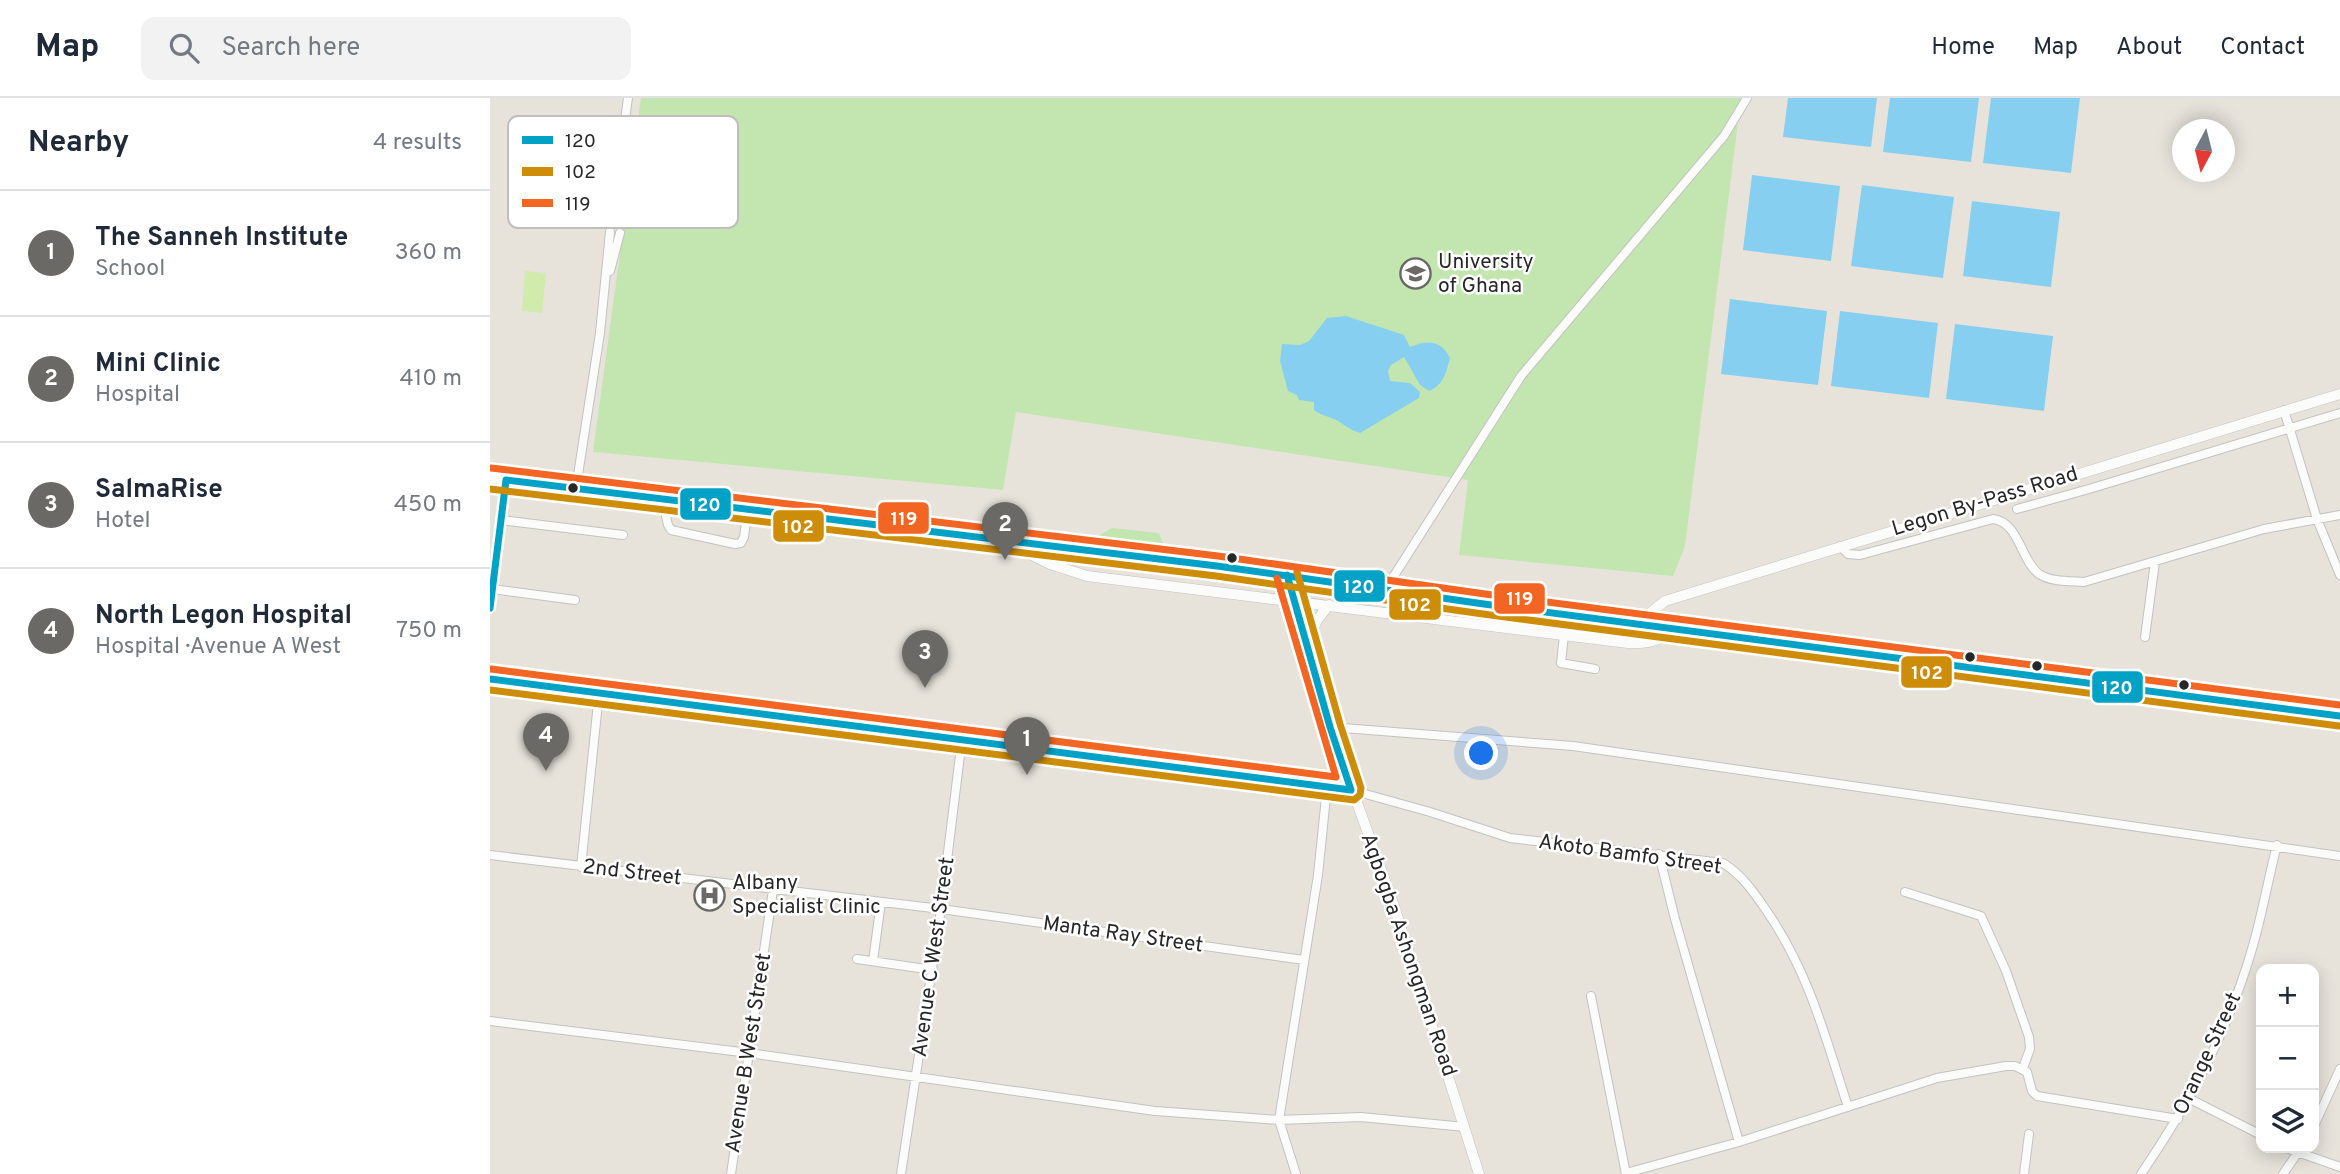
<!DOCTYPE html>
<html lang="en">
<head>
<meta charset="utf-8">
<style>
	body { margin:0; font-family:Overpass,sans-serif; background:#f2f2f3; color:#1f2937 }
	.controls { position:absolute; right:21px; bottom:21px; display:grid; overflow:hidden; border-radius:14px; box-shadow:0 4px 18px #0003 }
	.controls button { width:63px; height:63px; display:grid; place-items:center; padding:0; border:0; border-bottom:2px solid #e0e1e3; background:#fff; color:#1f2937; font:35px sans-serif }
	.compass { position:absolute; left:1682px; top:21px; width:63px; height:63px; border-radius:50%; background:#fff; box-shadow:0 4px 18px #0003; rotate:187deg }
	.you { position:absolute; left:992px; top:656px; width:24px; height:24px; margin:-18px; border:5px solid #fff; border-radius:50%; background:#1a73e8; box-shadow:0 0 0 10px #1a73e833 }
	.badge { display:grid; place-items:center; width:46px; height:46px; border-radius:50%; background:#6a6966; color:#fff; font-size:23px; font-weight:700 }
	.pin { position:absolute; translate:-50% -58px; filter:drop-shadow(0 2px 4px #0008) }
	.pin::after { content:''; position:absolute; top:37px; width:24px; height:21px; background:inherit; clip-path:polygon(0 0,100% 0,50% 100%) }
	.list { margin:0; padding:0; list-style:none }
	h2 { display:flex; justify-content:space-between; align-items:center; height:91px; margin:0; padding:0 28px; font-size:30px }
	h2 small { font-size:23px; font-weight:400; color:#747a83 }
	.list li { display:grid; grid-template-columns:46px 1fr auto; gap:21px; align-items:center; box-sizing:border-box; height:126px; padding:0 28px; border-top:2px solid #e0e1e3 }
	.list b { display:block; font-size:26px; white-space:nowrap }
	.list p { margin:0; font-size:23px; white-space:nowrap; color:#747a83 }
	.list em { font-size:23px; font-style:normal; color:#747a83 }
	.icon { flex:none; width:38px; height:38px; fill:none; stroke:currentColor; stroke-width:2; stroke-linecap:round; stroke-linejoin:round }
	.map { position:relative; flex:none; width:1850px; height:1076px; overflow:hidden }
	header { display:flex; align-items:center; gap:42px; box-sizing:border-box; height:98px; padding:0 35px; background:#fff; border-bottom:2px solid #e0e1e3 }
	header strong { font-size:33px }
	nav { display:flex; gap:38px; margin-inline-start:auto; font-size:24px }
	.search { width:490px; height:63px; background:#f2f2f3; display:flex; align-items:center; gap:18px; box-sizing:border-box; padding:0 24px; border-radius:14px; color:#747a83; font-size:26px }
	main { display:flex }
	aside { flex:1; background:#fff }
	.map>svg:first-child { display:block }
</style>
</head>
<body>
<header>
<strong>Map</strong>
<div class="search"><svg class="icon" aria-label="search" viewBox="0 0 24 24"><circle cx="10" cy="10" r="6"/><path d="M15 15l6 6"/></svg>Search here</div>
<nav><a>Home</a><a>Map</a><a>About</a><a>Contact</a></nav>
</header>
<main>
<aside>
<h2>Nearby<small>4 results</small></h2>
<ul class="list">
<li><span class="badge">1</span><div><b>The Sanneh Institute</b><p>School</p></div><em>360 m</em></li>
<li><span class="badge">2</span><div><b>Mini Clinic</b><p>Hospital</p></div><em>410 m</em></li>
<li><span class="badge">3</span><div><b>SalmaRise</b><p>Hotel</p></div><em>450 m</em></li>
<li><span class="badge">4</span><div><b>North Legon Hospital</b><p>Hospital · Avenue A West</p></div><em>750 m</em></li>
</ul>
</aside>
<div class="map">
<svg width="1850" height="1076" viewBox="0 0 1850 1076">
	<rect width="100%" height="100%" fill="#e7e3db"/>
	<path fill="#c3e6b0" d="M151 0H1251L1195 448 1183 478 969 457 978 382 526 314 513 392 103 354Z
		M622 430 669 435 676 453 674 455 613 448 608 443V438Z"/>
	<path fill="#d0ebac" d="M35 173 56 175 52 215 32 213Z"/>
	<path fill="#86cff1" d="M1298 0H1387L1381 49 1293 39Z
		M1400 0H1489L1481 64 1393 54Z
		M1501 0H1590L1581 75 1493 65Z
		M1262 77 1350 88 1341 163 1253 152Z
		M1372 87 1464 99 1453 180 1361 168Z
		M1482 103 1570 114 1561 189 1473 178Z
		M1240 201 1337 213 1328 287 1231 276Z
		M1350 213 1448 225 1439 300 1341 288Z
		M856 218 914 237 920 249C936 242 951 241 960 260 956 274 954 287 939 293L930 287 914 259 901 267 898 273 900 283 920 285 930 294 929 300 870 335C857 331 851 323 841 320 834 317 831 317 824 312V304L809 302 807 297 798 293 790 263 792 246 810 247 819 243 837 220Z
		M1465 226 1563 238 1554 313 1456 301Z"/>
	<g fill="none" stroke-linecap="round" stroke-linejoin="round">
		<defs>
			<path id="minor" d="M131 89V125
				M121 123 138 0
				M120 173 130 135
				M1794 312 1827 421 1850 477
				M86 390 110 235 120 134
				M172 400 178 427 181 432 245 446 251 445 254 439 258 410
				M1527 411 1599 391 1850 315
				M11 422 133 437
				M1350 448 1358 456 1370 457 1503 421C1529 424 1531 463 1549 476 1561 484 1580 483 1594 484L1774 431 1850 417
				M2 491 85 502
				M895 492 1031 278 1234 38 1257 0
				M1074 537 1071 565 1105 571
				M1655 539 1665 464
				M0 581 861 692 940 714 1020 740 1233 765C1252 777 1263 793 1276 812 1319 874 1335 938 1358 1009
				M840 629 1083 648 1850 758
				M1169 756 1185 821 1249 1044
				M0 757 451 811 814 862
				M91 769 109 595
				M1415 794 1491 818 1516 873 1539 939 1540 951 1533 970
				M367 861 443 872
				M383 863 391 804
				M1101 898 1136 1076
				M0 923 259 955 665 1013 789 1022 871 1019 975 1029
				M1700 1001 1771 1037
				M1824 1028 1850 971
				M1796 1050 1850 1069
				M1136 1075 1249 1044 1447 980 1516 968H1525L1537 974 1542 993 1547 998 1688 1021
				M241 1076 283 792
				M411 1076 451 811 472 641
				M806 1076 789 1022 828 777 837 689
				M1534 1076 1539 1036
				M1651 1076C1699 1006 1738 934 1762 851 1772 817 1778 782 1787 747
				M1793 1076 1811 1050"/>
			<path id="tertiary" d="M526 445 536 454 560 466 597 478 1138 545C1155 546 1171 544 1182 531
				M797 477 840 629 904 808 989 1076
				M0 510 16 382
				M1146 526 1175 503 1850 296
				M817 546 827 522 839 507"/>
			<path id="secondary" d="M0 380 727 468 994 506 1850 618"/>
		</defs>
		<use href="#minor" stroke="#c3c2c3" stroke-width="10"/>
		<use href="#tertiary" stroke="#c3c2c3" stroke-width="11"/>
		<use href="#secondary" stroke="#c3c2c3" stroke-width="12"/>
		<use href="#minor" stroke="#fbfbfa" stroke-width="8"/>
		<use href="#tertiary" stroke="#fbfbfa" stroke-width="10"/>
		<use href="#secondary" stroke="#fbfbfa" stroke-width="10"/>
		<defs>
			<path id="bus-1" d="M0 510 16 382 727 468 994 506 1850 618
				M0 581 861 692 840 629 797 477"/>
			<path id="bus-2" d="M0 391 726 478 993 516 1849 628
				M0 592 864 702 870 697 871 690 850 626 807 474"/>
			<path id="bus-3" d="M1 370 728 458 995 496 1850 607
				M1 571 846 679 787 480"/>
		</defs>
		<use href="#bus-1" stroke="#fff" stroke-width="12"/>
		<use href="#bus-2" stroke="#fff" stroke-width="12"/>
		<use href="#bus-3" stroke="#fff" stroke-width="12"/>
		<use href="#bus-1" stroke="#02a2c6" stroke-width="7"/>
		<use href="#bus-2" stroke="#cd8d08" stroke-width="7"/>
		<use href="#bus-3" stroke="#f26522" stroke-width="7"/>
	</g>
	<defs>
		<symbol id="university-ring" viewBox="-11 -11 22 22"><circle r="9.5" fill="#fff" stroke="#6a6966" stroke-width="1.5"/><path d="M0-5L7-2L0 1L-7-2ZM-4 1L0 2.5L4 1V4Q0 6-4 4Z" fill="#6a6966"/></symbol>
		<symbol id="hospital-ring" viewBox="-11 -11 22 22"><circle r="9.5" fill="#fff" stroke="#6a6966" stroke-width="1.5"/><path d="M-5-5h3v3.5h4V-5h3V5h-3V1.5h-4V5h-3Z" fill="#6a6966"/></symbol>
	</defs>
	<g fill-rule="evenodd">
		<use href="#university-ring" x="908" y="158" width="35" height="35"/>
		<use href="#hospital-ring" x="202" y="780" width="35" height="35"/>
	</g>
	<g fill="#272727" stroke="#fff" stroke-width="2.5">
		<circle cx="83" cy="390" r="6"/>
		<circle cx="742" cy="460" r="6"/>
		<circle cx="1480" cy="559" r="6"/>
		<circle cx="1547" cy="568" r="6"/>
		<circle cx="1694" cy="587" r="6"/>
	</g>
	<g text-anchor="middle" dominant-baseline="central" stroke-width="5" stroke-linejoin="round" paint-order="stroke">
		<g font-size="21" fill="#272727" stroke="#fff" text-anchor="start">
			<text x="948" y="164">University<tspan x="948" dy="24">of Ghana</tspan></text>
			<text x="242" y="785">Albany<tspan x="242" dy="24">Specialist Clinic</tspan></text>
		</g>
		<g font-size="21" fill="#272727" stroke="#fff">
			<text transform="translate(1495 404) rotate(-17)">Legon By-Pass Road</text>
			<text transform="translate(1140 757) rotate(8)">Akoto Bamfo Street</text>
			<text transform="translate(142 775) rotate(7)">2nd Street</text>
			<text transform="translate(633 837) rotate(8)">Manta Ray Street</text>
			<text transform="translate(918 857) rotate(71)">Agbogba Ashongman Road</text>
			<text transform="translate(444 859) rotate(-82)">Avenue C West Street</text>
			<text transform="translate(259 955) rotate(-81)">Avenue B West Street</text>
			<text transform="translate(1718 956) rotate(-65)">Orange Street</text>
		</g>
	</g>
	<rect x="18" y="18" width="230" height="112" rx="10" fill="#fff" stroke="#bebebe" stroke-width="2"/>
	<rect x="32" y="38" width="31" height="8" fill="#02a2c6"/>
	<rect x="32" y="69" width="31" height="9" fill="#cd8d08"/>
	<rect x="32" y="101" width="31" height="8" fill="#f26522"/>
	<g font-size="19" fill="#272727">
		<text x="75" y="49">120</text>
		<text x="75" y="80">102</text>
		<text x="75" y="112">119</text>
	</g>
	<g stroke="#fff" stroke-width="2.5">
		<rect x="189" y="389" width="53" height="34" rx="7" fill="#02a2c6"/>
		<rect x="387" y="403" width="53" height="34" rx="7" fill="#f26522"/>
		<rect x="282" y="411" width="53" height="34" rx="7" fill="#cd8d08"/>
		<rect x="843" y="471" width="53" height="34" rx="7" fill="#02a2c6"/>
		<rect x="1003" y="484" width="53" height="33" rx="7" fill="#f26522"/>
		<rect x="898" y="490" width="54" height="33" rx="7" fill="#cd8d08"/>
		<rect x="1410" y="557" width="53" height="34" rx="7" fill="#cd8d08"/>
		<rect x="1601" y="572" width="53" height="34" rx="7" fill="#02a2c6"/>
	</g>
	<g font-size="19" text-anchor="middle" font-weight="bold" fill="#fff">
		<text x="215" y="413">120</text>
		<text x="414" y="427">119</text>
		<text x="308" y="435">102</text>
		<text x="869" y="495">120</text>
		<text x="1030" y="507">119</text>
		<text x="925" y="513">102</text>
		<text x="1437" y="581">102</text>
		<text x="1627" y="596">120</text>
	</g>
</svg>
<div class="controls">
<button>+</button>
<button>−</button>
<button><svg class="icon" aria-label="layers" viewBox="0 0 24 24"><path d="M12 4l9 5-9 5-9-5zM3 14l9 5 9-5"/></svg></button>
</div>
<svg class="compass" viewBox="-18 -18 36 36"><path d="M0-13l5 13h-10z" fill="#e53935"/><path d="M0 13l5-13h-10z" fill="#747a83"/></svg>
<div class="you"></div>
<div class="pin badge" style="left:537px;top:677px">1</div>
<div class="pin badge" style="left:515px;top:462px">2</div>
<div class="pin badge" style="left:435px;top:590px">3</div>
<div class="pin badge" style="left:56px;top:673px">4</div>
</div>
</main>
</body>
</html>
